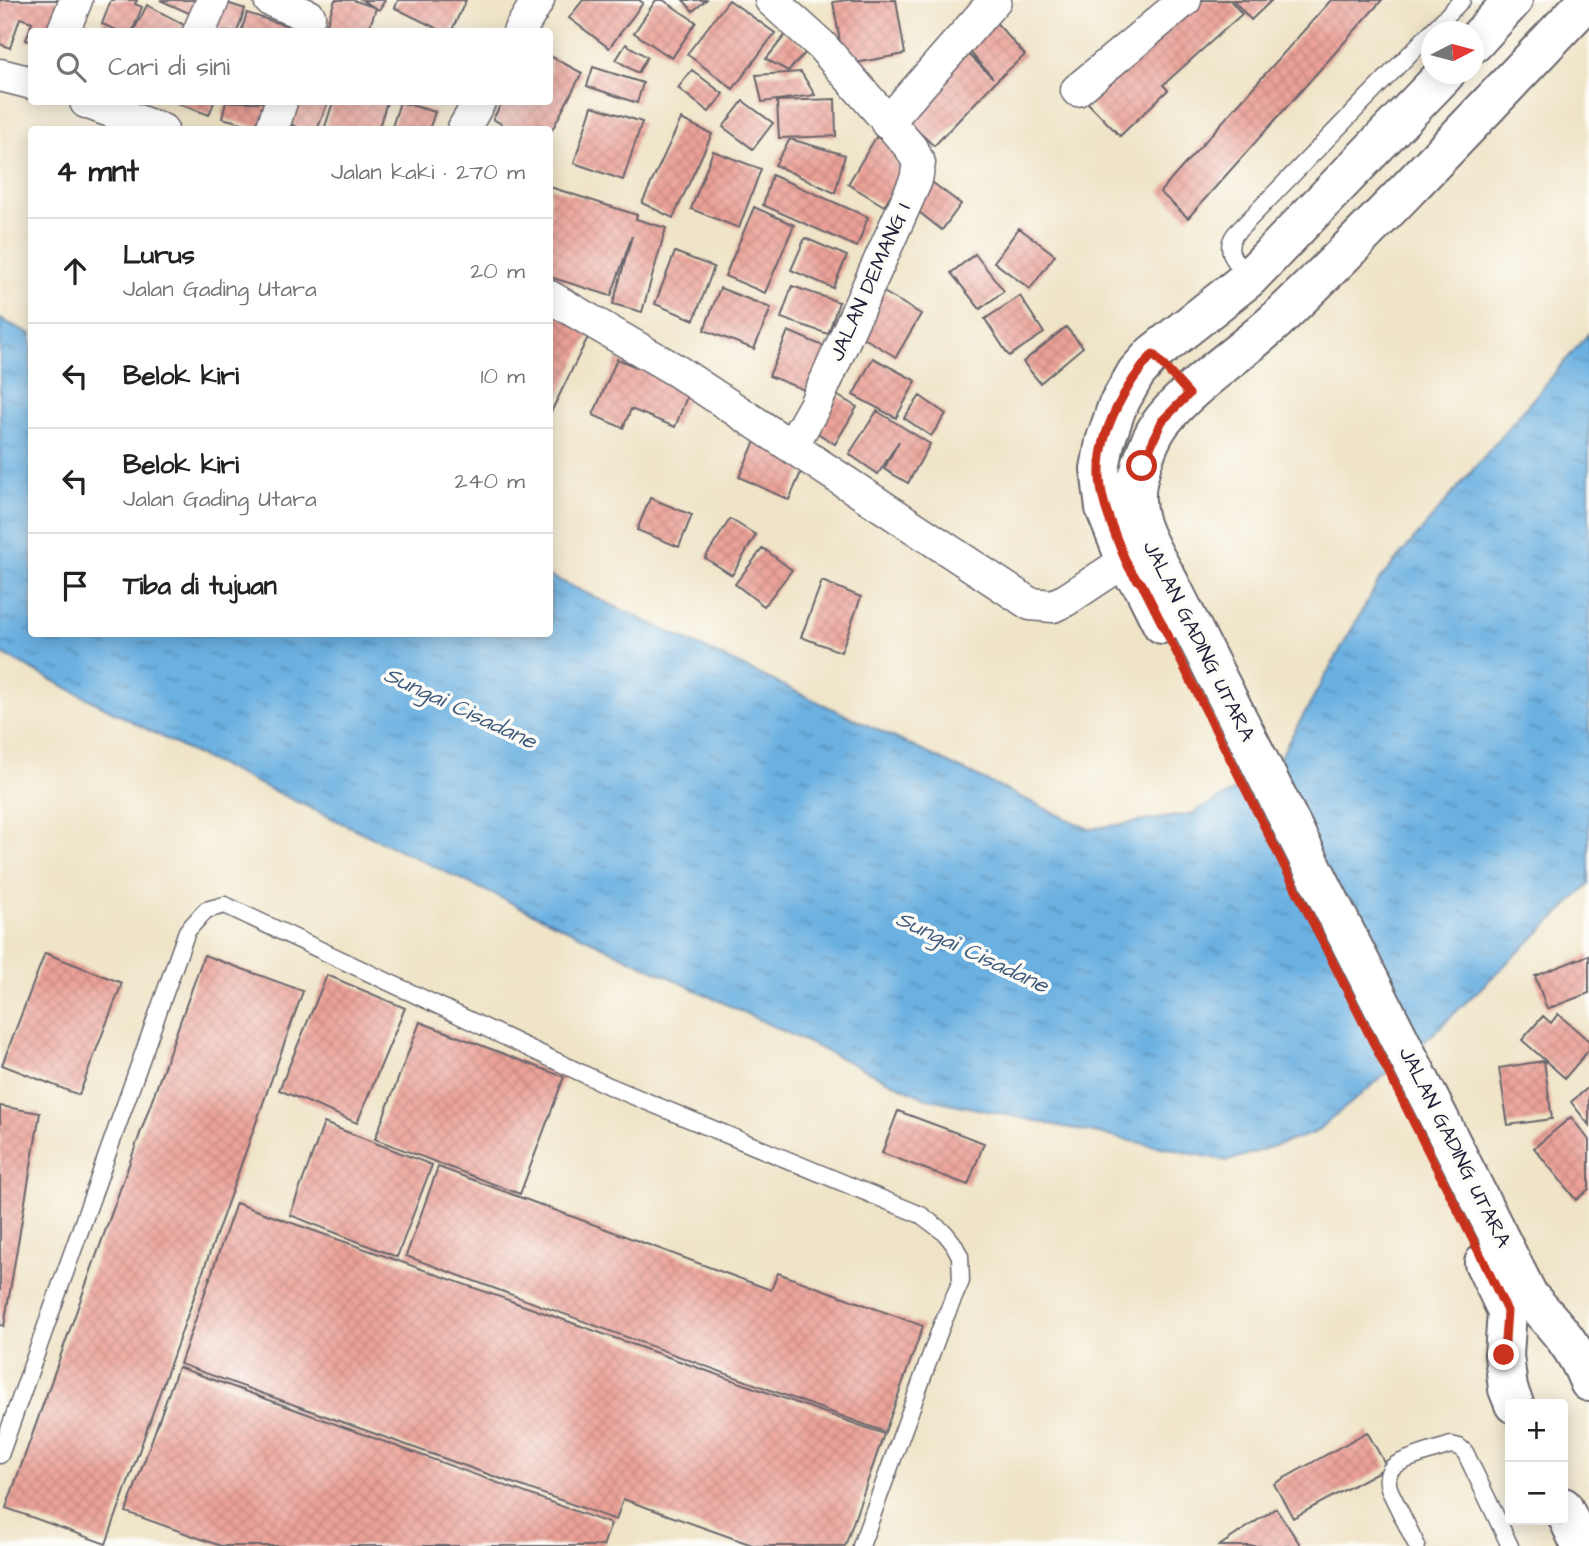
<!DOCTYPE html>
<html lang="id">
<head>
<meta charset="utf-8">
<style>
	body { margin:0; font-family:"Architects Daughter",sans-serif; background:#f6f6f6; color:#222 }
	.controls { position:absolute; right:21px; bottom:21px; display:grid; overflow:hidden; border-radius:7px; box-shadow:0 4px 18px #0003 }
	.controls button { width:63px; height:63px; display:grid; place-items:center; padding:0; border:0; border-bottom:2px solid #e0e0e0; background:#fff; color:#222; font:35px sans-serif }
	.compass { position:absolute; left:1421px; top:21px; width:63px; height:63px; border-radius:50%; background:#fff; box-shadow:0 4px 18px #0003; rotate:84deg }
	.stop { position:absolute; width:21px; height:21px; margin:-16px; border:5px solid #c8321e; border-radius:50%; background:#fff }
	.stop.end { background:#c8321e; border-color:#fff; box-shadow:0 2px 7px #0008 }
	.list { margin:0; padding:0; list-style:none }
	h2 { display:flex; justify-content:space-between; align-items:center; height:91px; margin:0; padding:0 28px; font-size:30px }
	h2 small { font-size:23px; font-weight:400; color:#767676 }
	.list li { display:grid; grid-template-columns:46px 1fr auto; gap:21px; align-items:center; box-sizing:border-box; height:105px; padding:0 28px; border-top:2px solid #e0e0e0 }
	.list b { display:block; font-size:26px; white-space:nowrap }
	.list p { margin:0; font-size:23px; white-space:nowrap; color:#767676 }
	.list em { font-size:23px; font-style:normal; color:#767676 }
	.icon { flex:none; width:38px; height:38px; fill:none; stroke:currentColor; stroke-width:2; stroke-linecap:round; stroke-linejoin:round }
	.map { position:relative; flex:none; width:1589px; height:1546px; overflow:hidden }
	.search { position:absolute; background:#fff; box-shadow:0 4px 18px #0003; left:28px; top:28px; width:525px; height:77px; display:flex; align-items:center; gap:18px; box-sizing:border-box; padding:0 24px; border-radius:7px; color:#767676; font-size:26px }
	.panel { position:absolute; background:#fff; box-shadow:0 4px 18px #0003; left:28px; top:126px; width:525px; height:511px; border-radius:7px }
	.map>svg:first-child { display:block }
</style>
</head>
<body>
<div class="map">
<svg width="1589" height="1546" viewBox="0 0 1589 1546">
	<defs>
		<pattern id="water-ripples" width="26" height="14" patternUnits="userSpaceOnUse" patternTransform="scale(1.75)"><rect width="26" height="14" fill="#6ab0e1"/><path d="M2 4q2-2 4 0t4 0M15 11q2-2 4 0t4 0" fill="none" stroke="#578fb8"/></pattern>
		<pattern id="building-cross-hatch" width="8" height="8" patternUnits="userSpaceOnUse" patternTransform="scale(1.75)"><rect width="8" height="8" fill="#eba197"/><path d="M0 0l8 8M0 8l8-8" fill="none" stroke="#c98a83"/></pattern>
	</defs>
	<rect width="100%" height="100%" fill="#fdfcf7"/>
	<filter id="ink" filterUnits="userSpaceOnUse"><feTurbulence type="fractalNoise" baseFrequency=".0143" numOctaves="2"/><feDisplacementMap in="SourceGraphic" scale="14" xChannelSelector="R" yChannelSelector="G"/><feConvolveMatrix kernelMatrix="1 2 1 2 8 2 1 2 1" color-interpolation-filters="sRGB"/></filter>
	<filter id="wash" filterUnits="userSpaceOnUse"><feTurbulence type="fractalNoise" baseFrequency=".00686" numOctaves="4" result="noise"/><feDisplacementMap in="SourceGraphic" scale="28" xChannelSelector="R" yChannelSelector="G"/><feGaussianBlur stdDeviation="1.57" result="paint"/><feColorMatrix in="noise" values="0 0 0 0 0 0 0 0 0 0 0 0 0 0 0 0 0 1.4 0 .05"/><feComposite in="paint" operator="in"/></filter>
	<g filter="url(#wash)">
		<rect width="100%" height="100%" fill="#efe4c7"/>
		<path fill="url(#water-ripples)" stroke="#46698e" stroke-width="2" d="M0 319 31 334 32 634H550V576L1089 829 1191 814 1272 771 1380 579 1589 333V885L1418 1048 1314 1133 1228 1161 925 1098 185 749 0 653Z"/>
		<g id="blocks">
			<path fill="url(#building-cross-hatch)" d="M0 0H70L59 32H32V42L26 40 32 22 20 18 10 48 0 44Z
				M111 0H137L135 4 142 7 132 32H121L102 24Z
				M160 0H198L191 14Z
				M218 0 245 9 237 32H205Z
				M335 0H353L376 8 368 32H324Z
				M362 0H385L379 10Z
				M398 0H466L451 32H444L395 8Z
				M583 0H639L643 3 609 48 569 18Z
				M656 0H663L696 22 672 58 634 33Z
				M683 0H706L693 11Z
				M729 0 775 33 733 89 687 54Z
				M847 0H896L905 54 844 65 833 2Z
				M1199 0H1230L1242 14 1163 85 1168 90 1120 136 1087 102Z
				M1233 0H1272L1251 20Z
				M1331 0H1382L1188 218 1160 192Z
				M147 5 188 27 185 32H133Z
				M247 13 287 26 286 32H241Z
				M992 18 1025 55 996 81 934 146 904 118 966 52 993 78 963 44Z
				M787 33 808 50 788 71 766 59Z
				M626 44 647 57 638 73 616 60Z
				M550 56 582 73 550 134V130H512L493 119 502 102H550Z
				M593 67 643 83 637 103 587 86Z
				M692 70 723 94 709 112 678 88Z
				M801 72 815 95 762 102 756 75Z
				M835 99 836 136 779 138 777 101Z
				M743 101 773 123 753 149 723 127Z
				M174 102H214L209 115Z
				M226 102H272L266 129 222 118Z
				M298 102H328L317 130H304L290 124Z
				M333 102H387L378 130H324Z
				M400 102 435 112 429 130H391Z
				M592 106 642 122 623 180 574 163Z
				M681 119 712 134 673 218 642 203Z
				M876 137 913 159 884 206 848 184Z
				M790 139 845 155 835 193 775 165Z
				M713 151 761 169 739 228 691 209Z
				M772 175 868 217 857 247 763 205Z
				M929 180 961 204 942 230 910 205Z
				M550 187 637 215 636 219 666 228 642 312 613 304 632 236 611 296 550 277Z
				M754 207 794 225 765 293 725 276Z
				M1019 228 1055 255 1030 289 994 262Z
				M805 238 847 256 833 288 791 270Z
				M675 252 714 267 694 320 655 304Z
				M975 254 1004 291 980 309 951 273Z
				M792 286 839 302 828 334 781 318Z
				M720 288 771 308 754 349 704 330Z
				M877 288 921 314 896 357 852 331Z
				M1020 296 1044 333 1009 356 985 319Z
				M550 303 594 325 550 414Z
				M1066 327 1083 347 1040 383 1023 362Z
				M788 331 830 349 812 393 769 376Z
				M873 358 916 381 896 418 853 395Z
				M617 359 690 389 675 427 631 409 623 428 593 415Z
				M833 393 857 407 835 444 811 429Z
				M920 396 946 414 931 436 904 418Z
				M877 411 930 444 908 483 884 469 899 441 878 474 849 454Z
				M756 439 806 461 789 500 739 477Z
				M650 498 692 515 679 547 637 530Z
				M730 519 756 535 732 575 705 558Z
				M763 548 792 570 764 606 735 584Z
				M822 581 861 597 841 652 801 637Z
				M45 953 122 983 79 1095 2 1065Z
				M204 955 303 991 106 1544 6 1508Z
				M1589 955V993L1547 1009 1535 976Z
				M327 975 405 1008 357 1123 279 1090Z
				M1558 1014 1589 1041V1050L1565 1078 1522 1040 1543 1016 1551 1023Z
				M420 1022 564 1077 520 1194 375 1139Z
				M1544 1061 1552 1119 1508 1125 1499 1068Z
				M1589 1087V1125L1571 1102Z
				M0 1106 40 1113 4 1326 0 1325Z
				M898 1111 984 1143 968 1185 882 1153Z
				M1571 1117 1589 1140V1189L1576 1200 1534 1148Z
				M324 1123 432 1165 397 1257 290 1215Z
				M438 1167 771 1290 778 1273 923 1326 885 1432 406 1256Z
				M236 1203 884 1434 845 1546H755L623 1499 616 1520 180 1364Z
				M178 1367 611 1524 603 1546H221L126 1512Z
				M1367 1432 1387 1467 1293 1518 1274 1484Z
				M1276 1508 1301 1546H1219Z"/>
		</g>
	</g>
	<g filter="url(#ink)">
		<use href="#blocks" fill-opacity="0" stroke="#6a666c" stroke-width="2"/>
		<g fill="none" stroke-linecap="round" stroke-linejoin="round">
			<defs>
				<path id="lane" d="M1249 278C1238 264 1222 252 1235 234L1462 0
					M0 1455 187 931 206 910 225 905 609 1086 921 1215 945 1233 953 1243 960 1256 961 1281 941 1327 861 1546
					M1417 1546 1390 1491C1387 1483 1386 1473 1394 1466 1402 1459 1439 1449 1451 1445L1459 1447 1465 1452 1510 1546"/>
				<path id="street" d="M270 0 309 16
					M771 0 821 45 911 148 919 163 916 180 815 405 792 446
					M63 32 76 0
					M199 32 213 0
					M519 32 538 0
					M0 75 32 83
					M1077 90 1185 0
					M86 102 162 130
					M887 123 995 0
					M272 130 281 102
					M463 130 479 102
					M550 297 677 371 1030 604 1053 606 1066 600 1125 561"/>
				<path id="primary" d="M1588 0C1487 106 1387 214 1282 315 1245 351 1196 380 1163 420 1151 435 1142 460 1138 478 1128 520 1153 551 1171 586L1529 1297C1554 1324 1576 1347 1589 1382
					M1474 43 1513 0
					M1162 624 1142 584 1130 571 1105 508 1100 469 1105 442 1117 407 1136 373 1153 354 1249 278 1445 74
					M1484 1263 1507 1311 1504 1355 1508 1389 1514 1404
					M1563 1507 1581 1546"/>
			</defs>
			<use href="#lane" stroke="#6a666c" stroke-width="19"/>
			<use href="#street" stroke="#6a666c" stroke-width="35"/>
			<use href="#primary" stroke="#6a666c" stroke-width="42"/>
			<use href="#lane" stroke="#fff" stroke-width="16"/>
			<use href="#street" stroke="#fff" stroke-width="32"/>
			<use href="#primary" stroke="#fff" stroke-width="38"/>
		</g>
	</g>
	<g fill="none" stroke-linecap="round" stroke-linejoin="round" filter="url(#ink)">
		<path stroke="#c8321e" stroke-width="9" d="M1142 466 1162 421 1189 394 1153 354C1127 383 1100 429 1100 470 1099 493 1108 516 1116 537 1123 554 1128 572 1142 584L1482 1258 1507 1311 1504 1355"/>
	</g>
	<g text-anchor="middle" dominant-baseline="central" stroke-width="7" stroke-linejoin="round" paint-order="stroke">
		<g font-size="21" fill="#22223b" stroke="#fdfcf7">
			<text transform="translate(870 282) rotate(-66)">JALAN DEMANG I</text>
			<text transform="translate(1199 641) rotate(63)">JALAN GADING UTARA</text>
			<text transform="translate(1455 1147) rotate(63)">JALAN GADING UTARA</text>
		</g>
		<g font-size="23" font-style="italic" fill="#3f5b7d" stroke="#fdfcf7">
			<text transform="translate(460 708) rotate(25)">Sungai Cisadane</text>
			<text transform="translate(972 952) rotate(25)">Sungai Cisadane</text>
		</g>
	</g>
</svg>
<div class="controls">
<button>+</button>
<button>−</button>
</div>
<svg class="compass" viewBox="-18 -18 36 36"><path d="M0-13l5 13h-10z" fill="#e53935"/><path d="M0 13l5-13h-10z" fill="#767676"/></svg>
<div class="stop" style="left:1142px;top:466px"></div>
<div class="stop end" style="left:1504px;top:1355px"></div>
<div class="search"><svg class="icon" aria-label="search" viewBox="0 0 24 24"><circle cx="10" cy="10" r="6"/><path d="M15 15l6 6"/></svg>Cari di sini</div>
<section class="panel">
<h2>4 mnt<small>Jalan kaki · 270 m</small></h2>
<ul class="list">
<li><svg class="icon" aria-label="ahead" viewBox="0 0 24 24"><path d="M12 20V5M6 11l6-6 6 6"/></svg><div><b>Lurus</b><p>Jalan Gading Utara</p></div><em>20 m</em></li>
<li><svg class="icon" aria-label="left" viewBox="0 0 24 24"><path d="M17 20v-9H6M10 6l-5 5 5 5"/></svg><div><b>Belok kiri</b></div><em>10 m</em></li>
<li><svg class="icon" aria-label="left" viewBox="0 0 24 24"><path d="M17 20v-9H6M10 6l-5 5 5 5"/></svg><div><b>Belok kiri</b><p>Jalan Gading Utara</p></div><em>240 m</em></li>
<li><svg class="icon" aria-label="arrive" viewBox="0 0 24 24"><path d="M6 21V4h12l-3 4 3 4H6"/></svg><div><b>Tiba di tujuan</b></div></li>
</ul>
</section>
</div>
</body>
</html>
